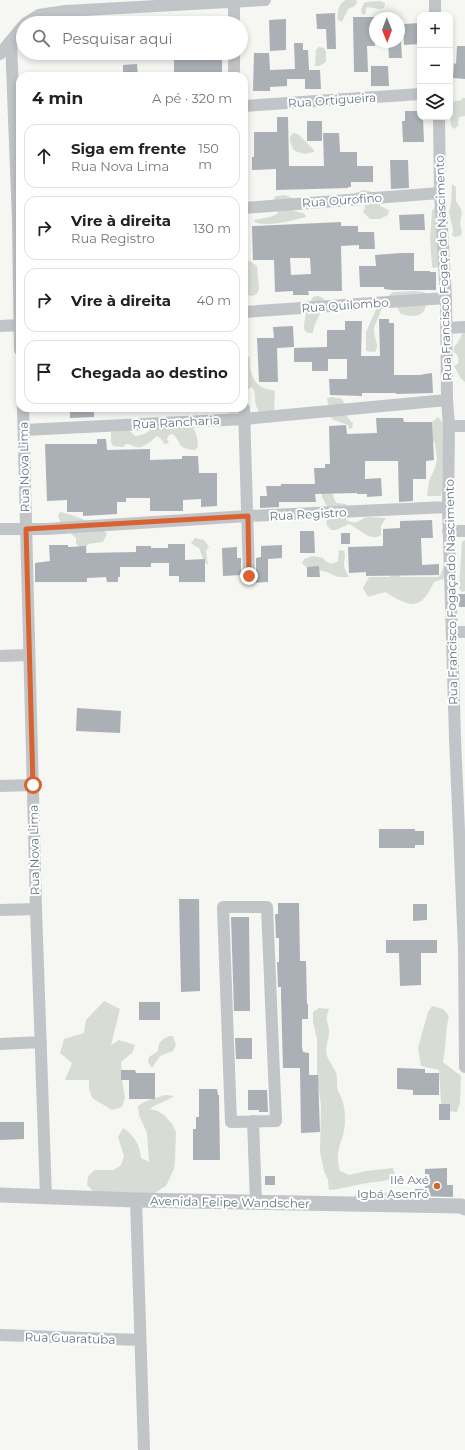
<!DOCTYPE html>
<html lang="pt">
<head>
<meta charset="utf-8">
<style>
	body { margin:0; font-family:Montserrat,sans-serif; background:#f6f6f6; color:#222 }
	.controls { position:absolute; right:12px; top:12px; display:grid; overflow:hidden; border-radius:8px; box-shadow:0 2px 6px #0003 }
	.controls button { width:36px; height:36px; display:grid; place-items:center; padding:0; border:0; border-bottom:1px solid #e0e0e0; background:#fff; color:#222; font:20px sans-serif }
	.compass { position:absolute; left:369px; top:12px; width:36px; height:36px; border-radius:50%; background:#fff; box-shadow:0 2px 6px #0003; rotate:179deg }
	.stop { position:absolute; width:12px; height:12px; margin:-9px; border:3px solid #d86331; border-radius:50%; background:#fff }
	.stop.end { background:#d86331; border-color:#fff; box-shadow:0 1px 4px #0008 }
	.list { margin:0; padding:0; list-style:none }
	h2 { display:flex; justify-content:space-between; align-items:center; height:52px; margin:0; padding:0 16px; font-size:17px }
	h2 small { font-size:13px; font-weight:400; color:#767676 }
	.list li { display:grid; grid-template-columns:26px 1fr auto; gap:12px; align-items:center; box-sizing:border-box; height:64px; margin:0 8px 8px; padding:0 8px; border:1px solid #e0e0e0; border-radius:12px }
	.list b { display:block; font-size:15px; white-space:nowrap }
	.list p { margin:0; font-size:13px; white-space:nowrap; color:#767676 }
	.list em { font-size:13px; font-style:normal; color:#767676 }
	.icon { flex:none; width:22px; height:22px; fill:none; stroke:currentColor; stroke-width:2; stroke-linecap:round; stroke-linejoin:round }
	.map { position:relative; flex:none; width:465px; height:1450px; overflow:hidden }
	.search { position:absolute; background:#fff; box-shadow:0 2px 6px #0003; left:16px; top:16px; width:232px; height:44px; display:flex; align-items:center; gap:10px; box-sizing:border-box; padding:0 14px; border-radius:22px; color:#767676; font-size:15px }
	.panel { position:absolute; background:#fff; box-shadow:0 2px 6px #0003; left:16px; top:72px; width:232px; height:340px; border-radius:12px }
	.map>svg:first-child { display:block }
</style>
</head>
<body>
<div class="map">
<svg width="465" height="1450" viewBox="0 0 465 1450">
	<rect width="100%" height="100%" fill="#f6f6f3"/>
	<path fill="#d7ddd4" d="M346 0H356L357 3 355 6 348 9 342 22 338 20C337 12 338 4 346 0Z
		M380 1 385 3 384 8 380 9 367 7 366 9V13L364 15 362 14 361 10 364 3 366 2Z
		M319 47 324 48 326 52V62L319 66H315L316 50Z
		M463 98H465V116L459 117 458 126 454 129 451 126 450 105 455 101H459Z
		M293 133 298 134 314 150V152L305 154 295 151C291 146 287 138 293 133Z
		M452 184 456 187V201L461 209 462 213 460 223 462 232 460 236 455 237 452 235 453 230 449 212 451 203Z
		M363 190 377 193 380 201V206L389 210 388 215 380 219H370L363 212 365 208V203L351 195Z
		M285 195 295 199 292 210 305 214 306 217C293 220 267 228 255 222L254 220 270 217 277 214 278 209 274 198 276 196Z
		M435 208 440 267 433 268 432 266 430 239 432 211 433 209Z
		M244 260 250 261 257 266 259 289 257 294 252 296 247 295 244 288Z
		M414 291 424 292 426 294C428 315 420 319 401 314L389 295 393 292Z
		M318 296 323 298 325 302C322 312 314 322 313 333H307L304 329C304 319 307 306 313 297Z
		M377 307 381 308C381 317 374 322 374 330 374 339 380 345 375 352L366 351V332Z
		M463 331 465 332V382L461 379 454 366 458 364C459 358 458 355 454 352V347L460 339Z
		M244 355 250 357C249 367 251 381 262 387 265 389 271 390 275 391L274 415 270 423C264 419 259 413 256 406 254 399 257 395 252 387L248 389C248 399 248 404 242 412 234 414 226 414 220 408H244Z
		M332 397 342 399C348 408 341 413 353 423L352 428 349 429 348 425 334 420 330 417 327 398Z
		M167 417C174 416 177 417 183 420 195 427 197 432 198 447L195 450C178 449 182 444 173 434L169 435 167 439 169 443 164 444 162 440 157 436C152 440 143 449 136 447 132 446 131 444 126 444L123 447 113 446 111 442V432L128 429 135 436C147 436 158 424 167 417Z
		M438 417 444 424 442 491 441 496H427L429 481 435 468 437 459 435 444 432 440 431 432 432 422Z
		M322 493H332L336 503 346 504V520C359 527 359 517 370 517 375 517 380 518 386 518L381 526V535C370 543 359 528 349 524L336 530H331L326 524 329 510 322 497Z
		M60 512C72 514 101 525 107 534L103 542 88 544 86 548 87 552 84 555 76 543V538L62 526 58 516Z
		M195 538 204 540 209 547 206 551 208 565 204 561 199 548 195 546 191 543Z
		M465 540V591L462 592 459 588 462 542Z
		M339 550 344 551C346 556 344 559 344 564 344 569 347 573 349 577H338L327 572 306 567 302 563 304 559 313 556 323 558C327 564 332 565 338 561Z
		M446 560 449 577 434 582C420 612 410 607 385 592L368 597 363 588 369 577H390V567L399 572 400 577H438L441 574Z
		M104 1001 120 1009 111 1045 119 1040 135 1045 132 1053 121 1062 122 1079 125 1098 122 1107 112 1110 92 1098 89 1089V1080H65L72 1063 60 1053 64 1039 84 1033 86 1020Z
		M432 1006 443 1009 449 1016C445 1032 446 1047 443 1062L461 1076 460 1103 457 1112 447 1111 441 1103 439 1070 421 1066 418 1048 428 1012Z
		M319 1008 329 1009C325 1020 327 1018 329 1029 330 1039 324 1047 327 1056 329 1062 334 1067 336 1073 338 1079 336 1085 338 1091 339 1094 341 1096 342 1099 344 1105 345 1112 345 1118 346 1140 333 1147 340 1171L349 1175 366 1171 393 1168 396 1177C386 1182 378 1181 368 1183 354 1185 342 1189 329 1190L328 1180 324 1171 320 1152 321 1105 317 1078V1039L313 1022V1012Z
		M169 1036H173L176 1045 173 1051 160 1056 152 1068 148 1062 149 1057 158 1051C158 1042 161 1040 169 1036Z
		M165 1095 174 1096C166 1102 157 1103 150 1109L158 1111 165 1116 172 1124 176 1132 175 1160 174 1169 166 1186 150 1196 94 1192 87 1185 88 1176 95 1170H114L121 1165 124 1156 118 1137 123 1128C134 1135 140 1145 141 1158L149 1162 147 1133 139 1115 138 1106 146 1101Z
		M362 1192 405 1193 414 1195 422 1199 353 1201C354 1195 356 1193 362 1192Z"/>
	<path fill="#aab0b6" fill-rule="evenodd" d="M335 13 336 49H327L326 29H317L316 14Z
		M353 17H375V46H367L368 72H354Z
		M286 19V50L270 51 269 20Z
		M420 23V44L404 45 403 24Z
		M388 42H401L402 58H389Z
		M294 43H303V50H308L309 70H320L321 89H305V79H287V86L270 87V91H253L254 53H269L270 70 295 69Z
		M457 46H465V79L453 78 454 63 456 64Z
		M222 56V75L174 76V57Z
		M137 64 138 76H123V65Z
		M371 66H388L389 86H371Z
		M405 111H420V117H423L424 142H403L402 121H405Z
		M277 117H288L289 166H324L323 133H339L340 152H357V166H373V182H351V187H348V188L276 190V169L252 170V157H254V132H277Z
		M307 121H322V141H307Z
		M390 160H408L409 188 391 189Z
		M424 214 425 230H400L399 215Z
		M341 222V226H358V232H374L375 249H359V245L341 246 342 291H308L309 295H293V291L275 292 274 260H253L252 226ZM290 258H310L311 274 291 275Z
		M401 253H414V271H430V272H436V290H392L384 289V287H360L359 266H376L375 255Z
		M379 319H389V323H394V375H419L432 373 433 393 396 394V393H362V396L330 395 329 379H347V359H328V371H312V362H294V348L327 347V330H345V321H362L361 356H380Z
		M293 326 294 347 277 348 278 382H259L257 338H274L273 327Z
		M70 408H94V417L70 418Z
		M376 418H403L404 422H432L434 460 426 461V479H413V501L399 502 398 461H365V479L381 478 382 496 367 497V494H357V493L315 494 316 502H279V507L260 508V496H267L266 486H281V484H315L314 468H325V464H330L329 426 346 425 347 434 377 433Z
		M97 439H106L107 450 150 449V460L182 459V456H198L199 473H217V506L201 507V499L183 500V511H150V498H126V502H117V514L83 516V512H67V500L47 501 45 444H97Z
		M432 520 433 538H421L422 565 439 564V575L366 576V572L349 573 348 547 383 546V529L400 528V521Z
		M300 531H314L315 553H300Z
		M341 533H350V544H341Z
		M168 544H185V560L205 559V582H179V576H169V563H151V567H120V577H118V582H107L106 577 87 578V582H35V563L50 561 49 545H68V547L86 546V553L136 552V546H151V548H168Z
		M282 545V558L268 559V582L251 583 256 579V558L261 557V546Z
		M237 547V558H241V575L223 576 222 548Z
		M319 566 320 577H307V567Z
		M458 594H465V607H459Z
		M77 708 121 711 120 733 76 731Z
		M379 829H415V831H424V845H415V848H379Z
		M179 899H199L200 991 181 992Z
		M278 903H299L300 961H306L307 1004H308V1019H302V1047L303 1052 309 1053V1075H318L320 1132 301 1133 300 1068H283L281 996V987H278L277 962H279V938H276L275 914H278Z
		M413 904H427V920L413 921Z
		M231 917H249L250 1011H234Z
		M386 940H437V953H421V985L400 986 399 953H386Z
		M139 1002H160V1020H139Z
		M235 1038H252V1059H236Z
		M397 1068 425 1069V1073H439V1095H413V1090L397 1089Z
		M121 1070H135L136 1073H155V1099H129V1080H121Z
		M199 1089H217L218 1095H219L220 1160H193V1129H196V1117H199Z
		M248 1090H267L268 1112H259V1110H248Z
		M439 1104H450V1120H439Z
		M0 1122H24V1139L0 1140Z
		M447 1168V1185H453V1197L415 1196V1189H425V1169Z
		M265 1176H275V1185H265Z"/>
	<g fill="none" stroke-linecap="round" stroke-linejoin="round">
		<path stroke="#c1c5c8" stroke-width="12" d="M234 0V23
			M435 0V15
			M26 23 39 15 66 11 265 0
			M11 41 18 221 20 350
			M0 54 23 26
			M234 76V53
			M244 106 420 94
			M439 117 440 193 446 298 447 400 449 426 448 507 455 738 464 948 465 1067
			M244 208 440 193
			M244 312 446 298
			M0 326 20 325
			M446 328 465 327
			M23 408 36 909 46 1197
			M244 408 249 576
			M449 426H465
			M24 430 244 419 447 400
			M0 529H46L247 516 448 507
			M448 531H465
			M452 632H465
			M0 656 29 655
			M0 786 33 785
			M223 907H267L276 1121 231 1122Z
			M0 910 36 909
			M0 1044 41 1042
			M253 1121 256 1202
			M136 1200 144 1450
			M0 1335 140 1340"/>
		<path stroke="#c1c5c8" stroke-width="15" d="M0 1195 136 1200 461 1206 465 1208"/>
	</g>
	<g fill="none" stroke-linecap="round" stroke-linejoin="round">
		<path stroke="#d86331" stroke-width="5" d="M33 785 26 529 248 516 249 576"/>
	</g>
	<circle fill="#d86331" stroke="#fff" stroke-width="1.5" cx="437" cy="1186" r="4"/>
	<g text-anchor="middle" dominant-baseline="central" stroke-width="4" stroke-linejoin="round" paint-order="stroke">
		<g font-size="12" fill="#677482" stroke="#fff">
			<text transform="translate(332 100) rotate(-4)">Rua Ortigueira</text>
			<text transform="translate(342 200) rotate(-4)">Rua Ourofino</text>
			<text transform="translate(443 268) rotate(-92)">Rua Francisco Fogaça do Nascimento</text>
			<text transform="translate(345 305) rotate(-4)">Rua Quilombo</text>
			<text transform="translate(176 422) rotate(-3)">Rua Rancharia</text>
			<text transform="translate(24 467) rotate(-91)">Rua Nova Lima</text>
			<text transform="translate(308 514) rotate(-3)">Rua Registro</text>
			<text transform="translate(451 592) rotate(-91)">Rua Francisco Fogaça do Nascimento</text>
			<text transform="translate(34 850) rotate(-91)">Rua Nova Lima</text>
			<text transform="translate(230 1202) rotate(1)">Avenida Felipe Wandscher</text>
			<text transform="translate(70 1338) rotate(2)">Rua Guaratuba</text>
		</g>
		<g font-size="12" fill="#677482" stroke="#fff" text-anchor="end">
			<text x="429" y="1179">Ilê Axé<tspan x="429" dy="14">Igbá Asenró</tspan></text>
		</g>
	</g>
</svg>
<div class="controls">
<button>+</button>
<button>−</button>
<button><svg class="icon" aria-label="layers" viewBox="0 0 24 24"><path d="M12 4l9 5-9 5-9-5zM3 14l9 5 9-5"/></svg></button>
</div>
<svg class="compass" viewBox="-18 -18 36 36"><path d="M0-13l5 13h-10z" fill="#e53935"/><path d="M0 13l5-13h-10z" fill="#767676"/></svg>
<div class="stop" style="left:33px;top:785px"></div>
<div class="stop end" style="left:249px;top:576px"></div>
<div class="search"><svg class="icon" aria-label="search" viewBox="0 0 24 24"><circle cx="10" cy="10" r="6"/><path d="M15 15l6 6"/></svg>Pesquisar aqui</div>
<section class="panel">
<h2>4 min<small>A pé · 320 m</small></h2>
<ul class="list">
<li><svg class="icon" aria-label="ahead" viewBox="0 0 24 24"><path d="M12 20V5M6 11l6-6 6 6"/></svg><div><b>Siga em frente</b><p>Rua Nova Lima</p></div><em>150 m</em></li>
<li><svg class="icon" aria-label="right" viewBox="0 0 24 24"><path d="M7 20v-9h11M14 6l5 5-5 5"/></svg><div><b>Vire à direita</b><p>Rua Registro</p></div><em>130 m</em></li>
<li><svg class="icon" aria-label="right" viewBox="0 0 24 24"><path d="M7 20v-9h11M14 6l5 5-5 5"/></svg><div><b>Vire à direita</b></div><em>40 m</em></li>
<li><svg class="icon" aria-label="arrive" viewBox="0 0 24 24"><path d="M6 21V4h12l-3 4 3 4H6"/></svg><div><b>Chegada ao destino</b></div></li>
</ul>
</section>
</div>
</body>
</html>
